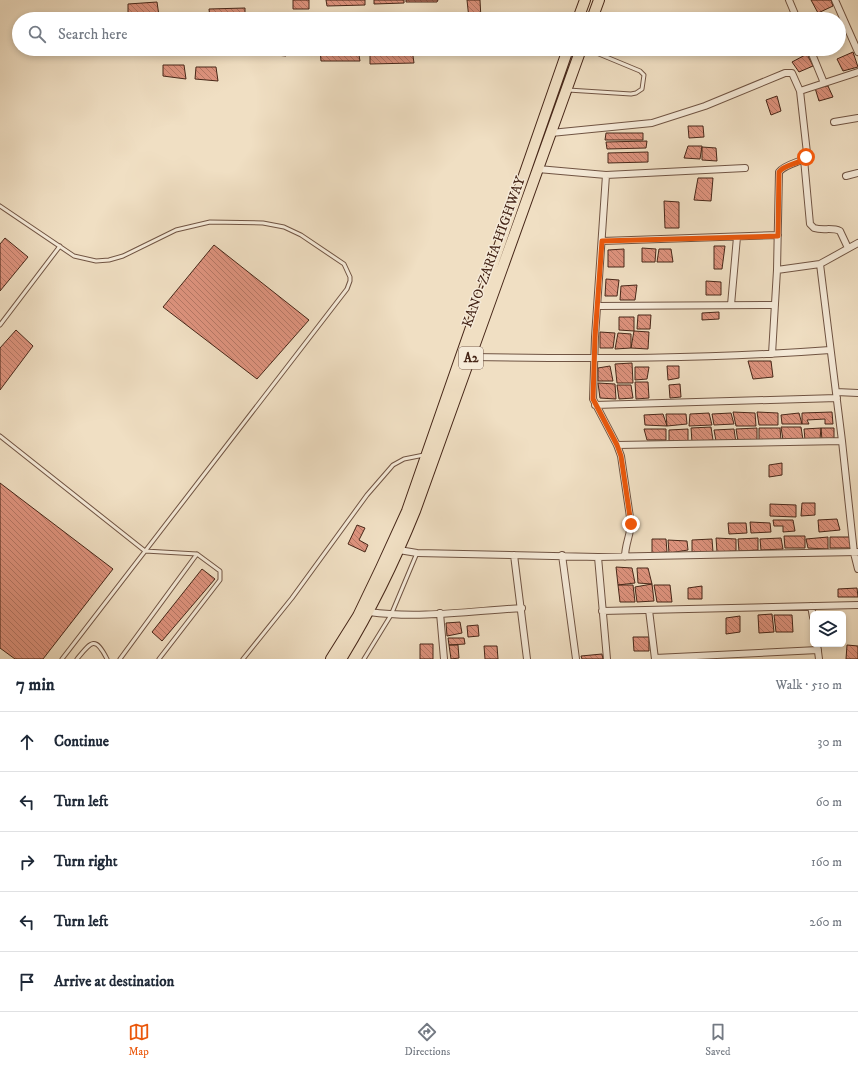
<!DOCTYPE html>
<html lang="en">
<head>
<meta charset="utf-8">
<style>
	body { margin:0; font-family:"IM FELL DW Pica",serif; background:#f6f6f7; color:#1f2937 }
	.controls { position:absolute; right:12px; bottom:12px; display:grid; overflow:hidden; border-radius:6px; box-shadow:0 2px 6px #0003 }
	.controls button { width:36px; height:36px; display:grid; place-items:center; padding:0; border:0; border-bottom:1px solid #e0e1e3; background:#fff; color:#1f2937; font:20px sans-serif }
	.stop { position:absolute; width:12px; height:12px; margin:-9px; border:3px solid #ea580c; border-radius:50%; background:#fff }
	.stop.end { background:#ea580c; border-color:#fff; box-shadow:0 1px 4px #0008 }
	.list { margin:0; padding:0; list-style:none }
	h2 { display:flex; justify-content:space-between; align-items:center; height:52px; margin:0; padding:0 16px; font-size:17px }
	h2 small { font-size:13px; font-weight:400; color:#747a83 }
	.list li { display:grid; grid-template-columns:26px 1fr auto; gap:12px; align-items:center; box-sizing:border-box; height:60px; padding:0 16px; border-top:1px solid #e0e1e3 }
	.list b { display:block; font-size:15px; white-space:nowrap }
	.list em { font-size:13px; font-style:normal; color:#747a83 }
	.icon { flex:none; width:22px; height:22px; fill:none; stroke:currentColor; stroke-width:2; stroke-linecap:round; stroke-linejoin:round }
	.map { position:relative; flex:none; width:858px; height:659px; overflow:hidden }
	.search { position:absolute; background:#fff; box-shadow:0 2px 6px #0003; left:12px; right:12px; top:12px; height:44px; display:flex; align-items:center; gap:10px; box-sizing:border-box; padding:0 14px; border-radius:22px; color:#747a83; font-size:15px }
	.sheet { height:352px; background:#fff }
	nav { display:flex; justify-content:space-around; align-items:center; box-sizing:border-box; height:56px; border-top:1px solid #e0e1e3; background:#fff; font-size:11px; color:#747a83 }
	nav a { display:grid; justify-items:center; gap:2px }
	nav .on { color:#ea580c }
	.map>svg:first-child { display:block }
</style>
</head>
<body>
<div class="map">
<svg width="858" height="659" viewBox="0 0 858 659">
	<defs>
		<pattern id="building-back-hatch" width="6" height="6" patternUnits="userSpaceOnUse"><rect width="6" height="6" fill="#de937e"/><path d="M-1 5l2 2M0 0l6 6M5-1l2 2" fill="none" stroke="#b67866"/></pattern>
	</defs>
	<rect width="100%" height="100%" fill="#f0dfc3"/>
	<filter id="stains"><feTurbulence type="fractalNoise" baseFrequency=".005" numOctaves="4"/><feColorMatrix values="0 0 0 0 .2 0 0 0 0 .09 0 0 0 0 .02 0 0 0 .5 -.17"/></filter>
	<radialGradient id="worn" r=".72"><stop offset=".6" stop-color="#630" stop-opacity="0"/><stop offset="1" stop-color="#630" stop-opacity=".3"/></radialGradient>
	<path fill="url(#building-back-hatch)" stroke="#462618" d="M293 0H309V9H293Z
		M326 0H365V5L327 6Z
		M374 0H404V3L374 4Z
		M406 0H438L437 2H406Z
		M467 0H480L481 19H469Z
		M811 0H831L833 6 818 13Z
		M157 2 159 16H128V4Z
		M245 8V17L220 16 221 19H210L209 9Z
		M437 14 447 16V19H437Z
		M258 49H285L286 56 257 53Z
		M320 49H358L360 61H321Z
		M370 49H412L414 63 370 64Z
		M853 52 858 67 843 71 837 59Z
		M807 54 813 66 799 72 792 62Z
		M163 65H184L186 79 163 76Z
		M196 67H216L218 81 195 79Z
		M828 86 833 97 819 101 815 88Z
		M777 96 781 111 771 115 766 100Z
		M688 126H703L704 137 689 138Z
		M606 133H643V140H605Z
		M647 141 646 148 607 149 606 142Z
		M688 146H702L700 159 684 158Z
		M702 147 716 148 717 161 702 160Z
		M648 152V162L608 163V153Z
		M698 178H713L711 201 694 200Z
		M664 201 679 202V228H665Z
		M5 238 28 257 0 291V244Z
		M214 245 309 320 257 379 163 307Z
		M714 246H725L722 269H714Z
		M642 248 656 249 655 262H642Z
		M624 249V267H608V250Z
		M659 249H671L673 262H657Z
		M606 279 619 280 617 296H605Z
		M706 281 721 282V295H706Z
		M637 285 635 300H620L621 286Z
		M719 312V319L702 320V313Z
		M638 315H651L650 329H637Z
		M619 317H634V331L619 330Z
		M16 330 33 346 0 390V348Z
		M634 331 649 332 648 349 631 348Z
		M600 332 615 333 613 348H600Z
		M618 333 631 334V348L615 349Z
		M748 361H771L773 377 753 379Z
		M632 363 633 383H617L615 364Z
		M610 366 613 381H598V368Z
		M667 366H679V378L668 380Z
		M635 367H649L647 379 635 380Z
		M635 382H648L649 398 636 399Z
		M598 383 615 384 616 399 600 398Z
		M680 384 681 397 670 398 669 385Z
		M617 385H631L633 398 619 399Z
		M733 412 755 413 756 426H736Z
		M757 412 778 413V425H759Z
		M832 412 833 424H825V419L807 420 809 424H802V413Z
		M709 413 712 425 689 426 690 414Z
		M731 413 734 424 714 425 712 414Z
		M799 413 802 424H782L781 415Z
		M663 414 667 426 645 425 644 415Z
		M666 414H686L687 424 667 426Z
		M711 427 713 440 692 442 691 428Z
		M781 427H801L803 440H783Z
		M757 428V440L738 441 736 429Z
		M759 428H780L781 440H759Z
		M821 428H834V439L822 440Z
		M821 428 820 439 805 440 804 429Z
		M644 429H666V440H647Z
		M688 429V441H669V430Z
		M734 429 736 443 716 441 714 430Z
		M782 463V475L769 477V465Z
		M0 483 113 569 43 659H15L0 648Z
		M802 503H815V515L801 516Z
		M770 504 796 505V517L770 516Z
		M837 519 840 530 819 532 818 520Z
		M773 520H793L795 531 783 532V526H774Z
		M750 522 770 523 771 532 751 533Z
		M728 523H746L747 533 729 534Z
		M357 525 365 528 359 540 368 545 365 552 348 544Z
		M784 536H805V548H785Z
		M828 537V549L808 548 806 539Z
		M830 537H851L852 548H830Z
		M716 538 736 539V551L717 552Z
		M758 538V550L739 551 738 539Z
		M781 538 783 549 761 550 760 539Z
		M652 539H666L667 552 652 553Z
		M712 539 713 552H692V540Z
		M668 540 687 541 688 550 669 553Z
		M616 567 632 568 635 583 618 585Z
		M637 568H648L652 584 638 583Z
		M202 569 215 579 162 641 152 632Z
		M652 584 654 601 637 602 635 587Z
		M618 585H633L635 602H620Z
		M654 585H670L672 602H657Z
		M702 586V599H688V588Z
		M857 588 858 597H838V589Z
		M772 614 774 632 759 633 758 615Z
		M774 615H792L793 632H776Z
		M740 616V632L726 634V618Z
		M460 622 462 633 447 636 446 623Z
		M478 625 479 636 468 637 467 626Z
		M633 637H649V651H634Z
		M448 638H464L465 644 449 645Z
		M420 644H433V659H420Z
		M449 645H458L459 658 451 659Z
		M847 645 858 646V659H846Z
		M484 646H497L498 659H485Z
		M602 654 603 659H582L581 656Z"/>
	<g fill="none" stroke-linecap="round" stroke-linejoin="round">
		<defs>
			<path id="service" d="M568 90 631 94 636 93 642 89 644 75 640 71 587 49
				M0 206 74 256 96 261 109 260 123 256 176 230 210 222 263 223 284 227 301 235 344 264 350 277V281L347 289 62 659
				M0 325 60 246
				M0 436 145 551 197 554 220 571V580L159 659
				M77 659C91 642 95 635 107 659
				M120 659 197 554
				M243 659 292 598 367 495 393 465 404 459 424 455
				M364 659 391 615 417 553"/>
			<path id="minor" d="M789 0 797 19
				M835 0 858 52
				M810 49 824 83
				M800 91 858 72
				M834 122 858 118
				M551 133 652 123 705 106 785 73H792L800 91 807 153 804 159C796 163 784 165 779 172L777 270 772 354
				M804 159 810 224 814 228C823 231 832 227 840 231L848 248
				M538 169 606 175 745 168
				M606 175 595 337 593 399 617 445 621 456 631 524C630 536 625 545 625 557
				M846 176 858 173
				M602 241 778 235
				M820 264 842 441 854 553 858 569
				M777 270 820 264 858 243
				M731 305 737 237
				M598 306 775 305
				M471 357C591 359 711 359 830 350
				M836 392 858 393
				M595 405 837 398
				M617 445 842 441
				M399 550 417 553 598 557 858 552
				M514 555 527 659
				M562 555 576 659
				M598 557 607 659
				M811 606 813 617
				M649 610 655 659
				M602 611 858 605
				M369 612C419 619 471 611 522 608
				M440 613 444 659
				M817 644 819 659
				M655 658 818 650"/>
			<path id="trunk" d="M578 19 585 0
				M592 19 599 0
				M331 659 358 616 381 568 407 511 568 49
				M341 659C370 612 394 563 415 511L581 49"/>
		</defs>
		<use href="#service" stroke="#705443" stroke-width="5"/>
		<use href="#minor" stroke="#705443" stroke-width="8"/>
		<use href="#trunk" stroke="#462618" stroke-width="12"/>
		<use href="#service" stroke="#f5ead8" stroke-width="3"/>
		<use href="#minor" stroke="#f5ead8" stroke-width="6"/>
		<use href="#trunk" stroke="#f0dfc3" stroke-width="10"/>
	</g>
	<g fill="none" stroke-linecap="round" stroke-linejoin="round">
		<path stroke="#ea580c" stroke-width="5" d="M631 524 621 456 617 445 593 399 595 337 602 241 778 236 779 172C786 163 799 165 806 157"/>
	</g>
	<g text-anchor="middle" dominant-baseline="central" stroke-width="3" stroke-linejoin="round" paint-order="stroke">
		<rect fill="#f5ead8" stroke="#7a6152" stroke-width="1" x="459" y="347" width="24" height="22" rx="3"/>
		<g font-size="13" font-weight="bold" fill="#462618">
			<text x="471" y="358">A2</text>
		</g>
		<g font-size="14" fill="#462618" stroke="#f5ead8">
			<text transform="translate(494 252) rotate(-70)">KANO-ZARIA HIGHWAY</text>
		</g>
	</g>
	<rect width="100%" height="100%" filter="url(#stains)"/>
	<rect width="100%" height="100%" fill="url(#worn)"/>
</svg>
<div class="controls">
<button><svg class="icon" aria-label="layers" viewBox="0 0 24 24"><path d="M12 4l9 5-9 5-9-5zM3 14l9 5 9-5"/></svg></button>
</div>
<div class="stop" style="left:806px;top:157px"></div>
<div class="stop end" style="left:631px;top:524px"></div>
<div class="search"><svg class="icon" aria-label="search" viewBox="0 0 24 24"><circle cx="10" cy="10" r="6"/><path d="M15 15l6 6"/></svg>Search here</div>
</div>
<section class="sheet">
<h2>7 min<small>Walk · 510 m</small></h2>
<ul class="list">
<li><svg class="icon" aria-label="ahead" viewBox="0 0 24 24"><path d="M12 20V5M6 11l6-6 6 6"/></svg><div><b>Continue</b></div><em>30 m</em></li>
<li><svg class="icon" aria-label="left" viewBox="0 0 24 24"><path d="M17 20v-9H6M10 6l-5 5 5 5"/></svg><div><b>Turn left</b></div><em>60 m</em></li>
<li><svg class="icon" aria-label="right" viewBox="0 0 24 24"><path d="M7 20v-9h11M14 6l5 5-5 5"/></svg><div><b>Turn right</b></div><em>160 m</em></li>
<li><svg class="icon" aria-label="left" viewBox="0 0 24 24"><path d="M17 20v-9H6M10 6l-5 5 5 5"/></svg><div><b>Turn left</b></div><em>260 m</em></li>
<li><svg class="icon" aria-label="arrive" viewBox="0 0 24 24"><path d="M6 21V4h12l-3 4 3 4H6"/></svg><div><b>Arrive at destination</b></div></li>
</ul>
</section>
<nav>
<a class="on"><svg class="icon" aria-label="map" viewBox="0 0 24 24"><path d="M3 6l6-2 6 2 6-2v14l-6 2-6-2-6 2zM9 4v14M15 6v14"/></svg>Map</a>
<a><svg class="icon" aria-label="directions" viewBox="0 0 24 24"><path d="M12 3l9 9-9 9-9-9zM9 14v-3h6M13 9l2 2-2 2"/></svg>Directions</a>
<a><svg class="icon" aria-label="saved" viewBox="0 0 24 24"><path d="M7 4h10v16l-5-4-5 4z"/></svg>Saved</a>
</nav>
</body>
</html>
